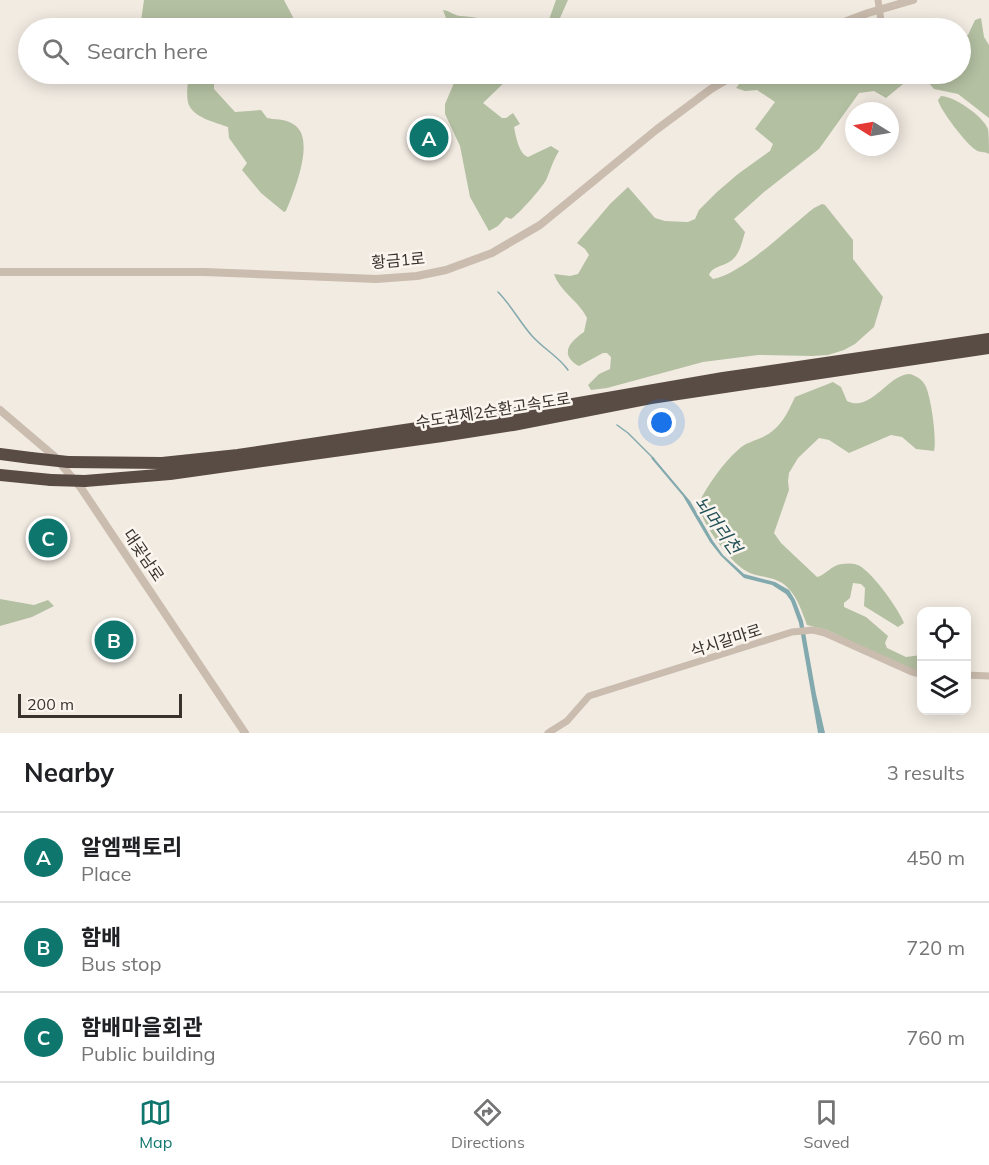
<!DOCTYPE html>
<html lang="en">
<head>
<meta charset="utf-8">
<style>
	body { margin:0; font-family:Mulish,"Noto Sans KR",sans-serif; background:#f2f2f2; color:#202124 }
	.controls { position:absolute; right:18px; bottom:18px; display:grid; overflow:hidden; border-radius:12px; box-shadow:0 3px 15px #0003 }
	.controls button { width:54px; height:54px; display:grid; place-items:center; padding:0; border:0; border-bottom:2px solid #e0e0e0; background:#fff; color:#202124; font:30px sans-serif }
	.compass { position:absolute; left:845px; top:102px; width:54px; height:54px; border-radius:50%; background:#fff; box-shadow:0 3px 15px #0003; rotate:281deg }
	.scale { position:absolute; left:18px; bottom:15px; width:164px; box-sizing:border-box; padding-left:6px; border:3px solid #39312c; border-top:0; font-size:16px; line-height:21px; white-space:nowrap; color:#39312c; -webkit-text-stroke:4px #faf5ee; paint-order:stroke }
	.you { position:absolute; left:662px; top:423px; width:21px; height:21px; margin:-15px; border:4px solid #fff; border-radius:50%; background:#1a73e8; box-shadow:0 0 0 9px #1a73e833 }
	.badge { display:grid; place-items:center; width:39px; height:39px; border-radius:50%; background:#0f766e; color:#fff; font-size:20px; font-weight:700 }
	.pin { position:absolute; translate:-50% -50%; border:3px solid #fff; box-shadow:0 2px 6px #0006 }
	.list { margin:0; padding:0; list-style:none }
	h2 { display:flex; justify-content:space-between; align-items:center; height:78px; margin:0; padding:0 24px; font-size:26px }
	h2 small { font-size:20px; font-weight:400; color:#757577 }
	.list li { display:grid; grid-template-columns:39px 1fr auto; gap:18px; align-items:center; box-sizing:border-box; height:90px; padding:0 24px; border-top:2px solid #e0e0e0 }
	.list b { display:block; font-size:22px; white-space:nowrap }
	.list p { margin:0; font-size:20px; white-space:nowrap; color:#757577 }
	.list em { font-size:20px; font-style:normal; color:#757577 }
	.icon { flex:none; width:33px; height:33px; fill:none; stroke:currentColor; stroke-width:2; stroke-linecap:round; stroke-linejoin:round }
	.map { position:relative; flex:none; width:989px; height:733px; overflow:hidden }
	.search { position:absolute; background:#fff; box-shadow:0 3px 15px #0003; left:18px; right:18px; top:18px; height:66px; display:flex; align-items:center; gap:15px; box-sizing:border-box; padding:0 21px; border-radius:33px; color:#757577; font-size:22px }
	.sheet { height:348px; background:#fff }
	nav { display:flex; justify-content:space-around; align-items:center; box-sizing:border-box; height:84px; border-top:2px solid #e0e0e0; background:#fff; font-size:16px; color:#757577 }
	nav a { display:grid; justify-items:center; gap:3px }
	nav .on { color:#0f766e }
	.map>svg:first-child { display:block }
</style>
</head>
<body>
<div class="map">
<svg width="989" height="733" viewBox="0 0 989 733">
	<rect width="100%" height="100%" fill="#f2ebe2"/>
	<path fill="#b4c0a2" d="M144 0H284L296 23 290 28H140Z
		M556 0H568L556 27 546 28Z
		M443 10C450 11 455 16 461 16 480 17 501 23 519 28H444L446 18Z
		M981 18 984 37 989 45V118L958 94 934 89 921 74H960L961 37 968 35 975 20Z
		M189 74H218L214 82V89L235 112 261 110 267 118C275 120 283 118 293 124 317 137 294 192 286 211L284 212 261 193 242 170 247 163 229 138 228 127C217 123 196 118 190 107 185 100 188 82 189 74Z
		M456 74H513L483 103 502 118H506L513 113 520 124 514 127C516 137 519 154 528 157L551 146 559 151C553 161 551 168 547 178 545 185 518 215 511 219L506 217 498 226 489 231 470 197 460 146 445 114V104L457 76Z
		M761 74H906L908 80 886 98 874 91 859 93 819 149 764 192 734 219 745 232C742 242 740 253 733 259 725 267 713 265 709 275L713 279C744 273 788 228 814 208L822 204 825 205 853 240V259L883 297 874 327 855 344 844 350 828 355 812 356 758 355 703 362 607 388 591 390 588 385 599 374 610 369 611 357 607 353H603L579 366C559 355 569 342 584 332L587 318C579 301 561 293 554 274L570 276 578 274 589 255 585 249 577 243 610 204 628 187 655 218 665 221 688 222 695 219 699 210 717 192 738 174 770 151 773 144 755 129 775 102 757 90 745 91 736 88 740 83Z
		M941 96C954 96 983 116 988 129 989 136 989 146 989 154 984 151 980 153 976 150 967 145 940 110 938 100Z
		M910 374C916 376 922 379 925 385 931 395 937 440 934 451L916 449 902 437 891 435 849 453 829 440 819 438 798 458 789 473 788 481 789 490 774 533 781 543 817 577C826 575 831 565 842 564 848 563 855 563 860 566 874 575 898 608 904 623L898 627 864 606 865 588 861 584 853 583 850 598 844 603V607L866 617 888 636 885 643 887 648 906 657 921 655V672L901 665 827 630 807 625C802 612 798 598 788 588 778 577 763 578 750 573 731 565 702 524 698 504 708 485 722 464 738 450 745 443 754 441 763 437 781 428 787 414 795 397L833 382 841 387 847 401C871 413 888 374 910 374Z
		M0 599 34 605 48 600 54 606 32 617 0 626Z"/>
	<path fill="#82a9ad" d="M653 457 690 501 713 541 723 555 744 574 775 582 789 590 795 600 803 621 816 694 825 733H818L799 623 791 601 786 594 772 585 744 578 721 556 710 542 683 496 651 458Z"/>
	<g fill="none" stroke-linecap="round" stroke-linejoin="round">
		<path stroke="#82a9ad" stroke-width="1.5" d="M498 292C512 306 520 323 533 337 544 349 559 357 568 370
			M617 425 628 433 654 459"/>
		<path stroke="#cabcae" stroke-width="7" d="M910 74 915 79
			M966 675 989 676
			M548 733 567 721 589 696 792 632 813 630 825 633 912 672 922 675"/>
		<path stroke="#cabcae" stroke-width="8" d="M828 28 868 13 913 0
			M0 272H204L376 279 417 276 446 270 492 253 540 225 656 130 711 89 736 74
			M0 410 54 456 81 488 245 733"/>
		<path stroke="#594c44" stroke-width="12" d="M0 454 31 458
			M68 462 162 463 238 455 556 407 723 378 989 339
			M0 475 51 480
			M85 481 170 474 442 436 513 425 651 398 989 348"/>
		<path stroke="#cabcae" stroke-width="7" d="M878 0 882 28"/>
		<path stroke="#594c44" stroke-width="12" d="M31 458 68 462
			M51 480 85 481"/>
	</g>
	<g text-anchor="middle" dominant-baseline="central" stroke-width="5" stroke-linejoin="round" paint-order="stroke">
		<g font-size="16" fill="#39312c" stroke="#faf5ee">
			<text transform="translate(398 260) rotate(-5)">황금1로</text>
			<text transform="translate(493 410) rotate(-9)">수도권제2순환고속도로</text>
			<text transform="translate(144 555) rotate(56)">대곶남로</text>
			<text transform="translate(726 640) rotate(-18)">삭시갈마로</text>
		</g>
		<g font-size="18" font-style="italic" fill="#245158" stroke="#faf5ee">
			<text transform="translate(718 525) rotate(54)">뇌머리천</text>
		</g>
	</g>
</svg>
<div class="controls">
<button><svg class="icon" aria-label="locate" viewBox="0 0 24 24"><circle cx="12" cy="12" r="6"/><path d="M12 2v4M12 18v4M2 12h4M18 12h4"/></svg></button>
<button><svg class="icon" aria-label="layers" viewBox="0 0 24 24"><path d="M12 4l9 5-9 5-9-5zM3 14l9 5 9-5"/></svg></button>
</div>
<svg class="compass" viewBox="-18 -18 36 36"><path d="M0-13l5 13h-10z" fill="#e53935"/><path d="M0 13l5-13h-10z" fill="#757577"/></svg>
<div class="scale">200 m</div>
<div class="you"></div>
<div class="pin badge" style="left:429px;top:138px">A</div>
<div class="pin badge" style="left:114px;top:640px">B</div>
<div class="pin badge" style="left:48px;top:538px">C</div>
<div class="search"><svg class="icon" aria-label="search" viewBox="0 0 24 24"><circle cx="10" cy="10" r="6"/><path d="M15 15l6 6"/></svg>Search here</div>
</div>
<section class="sheet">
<h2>Nearby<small>3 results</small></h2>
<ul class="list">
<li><span class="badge">A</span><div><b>알엠팩토리</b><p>Place</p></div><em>450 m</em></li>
<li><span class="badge">B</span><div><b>함배</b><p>Bus stop</p></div><em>720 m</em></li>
<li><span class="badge">C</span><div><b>함배마을회관</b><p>Public building</p></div><em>760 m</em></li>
</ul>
</section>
<nav>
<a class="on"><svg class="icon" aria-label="map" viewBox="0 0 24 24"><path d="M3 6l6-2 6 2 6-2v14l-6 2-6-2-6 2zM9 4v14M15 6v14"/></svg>Map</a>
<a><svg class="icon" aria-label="directions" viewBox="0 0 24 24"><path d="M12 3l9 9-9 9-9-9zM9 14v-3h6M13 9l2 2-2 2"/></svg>Directions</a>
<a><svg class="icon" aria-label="saved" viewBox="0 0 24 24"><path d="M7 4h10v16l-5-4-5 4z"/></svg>Saved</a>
</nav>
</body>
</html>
